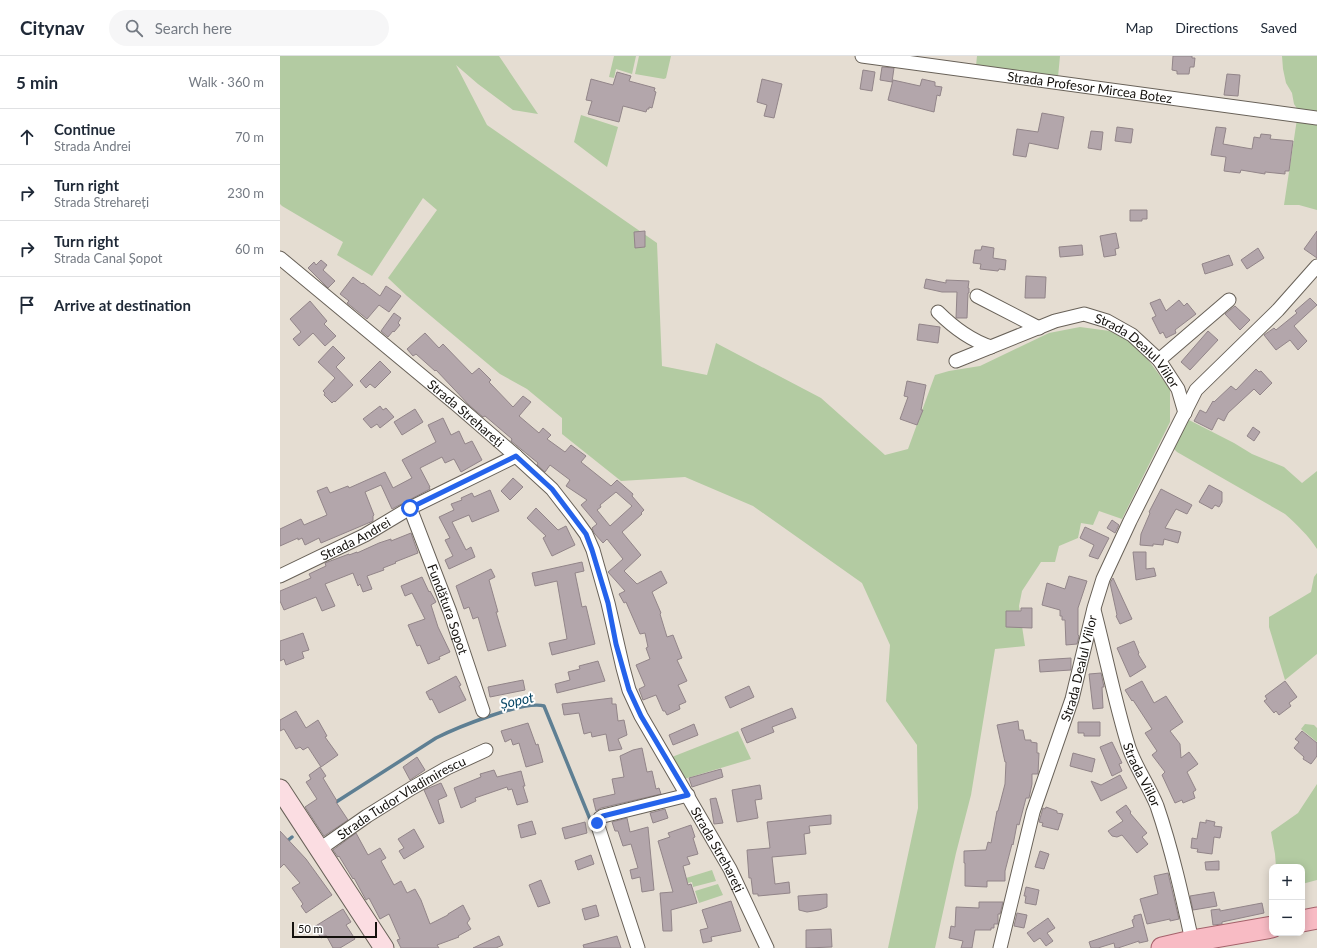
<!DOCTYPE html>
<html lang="en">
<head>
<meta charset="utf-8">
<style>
	body { margin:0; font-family:Lato,sans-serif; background:#f6f6f7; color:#1f2937 }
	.controls { position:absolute; right:12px; bottom:12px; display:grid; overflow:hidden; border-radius:8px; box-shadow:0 2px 10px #0003 }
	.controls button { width:36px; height:36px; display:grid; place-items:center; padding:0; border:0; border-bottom:1px solid #e0e1e3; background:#fff; color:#1f2937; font:20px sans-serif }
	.scale { position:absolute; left:12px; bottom:10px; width:85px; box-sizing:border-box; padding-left:4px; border:2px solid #14110d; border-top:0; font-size:11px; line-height:14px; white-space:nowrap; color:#14110d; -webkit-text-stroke:3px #fff; paint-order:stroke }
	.stop { position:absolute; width:12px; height:12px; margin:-9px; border:3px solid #2563eb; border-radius:50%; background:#fff }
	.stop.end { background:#2563eb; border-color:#fff; box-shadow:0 1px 4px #0008 }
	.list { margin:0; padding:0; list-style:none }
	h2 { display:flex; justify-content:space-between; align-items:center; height:52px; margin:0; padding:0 16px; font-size:17px }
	h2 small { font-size:13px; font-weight:400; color:#747a83 }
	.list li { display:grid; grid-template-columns:26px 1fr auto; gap:12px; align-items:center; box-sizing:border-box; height:56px; padding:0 16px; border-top:1px solid #e0e1e3 }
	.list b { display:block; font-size:15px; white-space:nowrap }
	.list p { margin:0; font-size:13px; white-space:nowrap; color:#747a83 }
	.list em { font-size:13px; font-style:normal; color:#747a83 }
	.icon { flex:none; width:22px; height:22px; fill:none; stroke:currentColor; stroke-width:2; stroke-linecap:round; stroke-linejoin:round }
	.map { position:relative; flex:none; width:1037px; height:892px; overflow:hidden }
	header { display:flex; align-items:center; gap:24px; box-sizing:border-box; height:56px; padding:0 20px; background:#fff; border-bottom:1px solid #e0e1e3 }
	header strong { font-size:19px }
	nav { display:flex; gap:22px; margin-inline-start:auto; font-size:14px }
	.search { width:280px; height:36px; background:#f6f6f7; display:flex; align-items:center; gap:10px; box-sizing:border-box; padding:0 14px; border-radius:22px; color:#747a83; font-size:15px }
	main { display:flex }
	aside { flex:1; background:#fff }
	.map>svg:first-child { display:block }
</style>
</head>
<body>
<header>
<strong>Citynav</strong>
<div class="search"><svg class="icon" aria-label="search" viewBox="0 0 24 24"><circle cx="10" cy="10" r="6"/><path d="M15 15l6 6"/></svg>Search here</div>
<nav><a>Map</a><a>Directions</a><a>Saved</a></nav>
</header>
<main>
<aside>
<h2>5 min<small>Walk · 360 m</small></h2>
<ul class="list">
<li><svg class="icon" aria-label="ahead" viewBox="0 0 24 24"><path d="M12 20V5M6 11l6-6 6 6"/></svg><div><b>Continue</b><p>Strada Andrei</p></div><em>70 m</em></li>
<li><svg class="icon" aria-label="right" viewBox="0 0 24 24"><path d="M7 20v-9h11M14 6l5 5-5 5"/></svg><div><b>Turn right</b><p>Strada Strehareți</p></div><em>230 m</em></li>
<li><svg class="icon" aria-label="right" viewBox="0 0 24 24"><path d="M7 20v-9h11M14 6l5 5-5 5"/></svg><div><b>Turn right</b><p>Strada Canal Șopot</p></div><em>60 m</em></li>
<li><svg class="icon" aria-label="arrive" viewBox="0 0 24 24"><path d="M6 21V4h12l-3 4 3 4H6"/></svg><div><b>Arrive at destination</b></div></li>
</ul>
</aside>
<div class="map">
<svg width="1037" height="892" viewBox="0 0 1037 892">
	<rect width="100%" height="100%" fill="#e5ddd2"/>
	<path fill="#b3cba2" d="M0 0H219L258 58 233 54 198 28 176 9 207 69 377 187 382 310 427 319 436 287 541 342 605 399 628 393 655 319 669 315 700 310 769 277 800 271 830 275 853 287 869 305 890 333V366L842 463 819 455 813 469 801 467 798 482 779 490 775 506H761L742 535 739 550 745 590 715 593 691 739 676 797 655 892H608L638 752 637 689 606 645 610 589 582 527 473 450 405 421 341 425 282 378V362L247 333 220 318 127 240 108 222 157 154 143 142 92 220 57 199 63 186 2 150 0 148Z
		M334 0H356L352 18 336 13 334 22 329 21Z
		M359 0H391L386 22 384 23 355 18Z
		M697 0H780L778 21 696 10Z
		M1002 0H1037V55L1018 54 1014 48 1012 37 1006 27 1003 13Z
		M301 59 338 71 327 111 294 86Z
		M1017 63 1037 65V154L1019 149H1004Z
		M909 364 954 387 972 398 1004 411 1022 427 1037 415V493C1029 480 1016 468 1005 458L897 396 893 392Z
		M1037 517V598L1005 624 989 571V561L1031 536 1034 521Z
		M1025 668 1034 669 1037 672V686L1021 673Z
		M458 675 471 703 404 723 392 701Z
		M1037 728V824L1022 828V811H996L995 798 991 776 1018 757Z
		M432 814 436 825 413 831 412 826 408 827 406 822Z
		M438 828 443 839 419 847 415 835Z"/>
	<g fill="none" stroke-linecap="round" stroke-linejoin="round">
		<path stroke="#5e7f93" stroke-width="3.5" d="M53 748 156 682C176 672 244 644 264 650L312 768
			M0 791 12 781"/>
	</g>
	<path fill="#b3a6ab" stroke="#928589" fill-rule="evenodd" d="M893 0H912V2H915L914 11H910L909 18H897V15L892 14Z
		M602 11 614 12 612 26 600 24Z
		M583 14 595 16 592 35 580 33Z
		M337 16 351 20 349 25 375 32 374 35 376 36 372 52 369 51V53H367L366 56 343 50 339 66 308 58 312 45 306 44 311 23 333 29Z
		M947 18 960 19 958 40 944 39Z
		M482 23 502 28 494 62 484 60 487 49 477 46Z
		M642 23 655 26V30L662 31 660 40 657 39 654 56 608 44 613 24 640 30Z
		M762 57 784 61 778 93 749 87 746 101 733 99 737 73 758 76Z
		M837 71 853 73 851 87 835 85Z
		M936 71 946 72 943 88 972 93 974 81 980 82 981 78 991 79 990 83 1013 85 1009 115H1005V118L985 116V118L961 114 960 117 944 115 946 101 931 99Z
		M811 75 823 76 821 94 808 92Z
		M850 154H867V163H862V165H850Z
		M365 175V191L355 192 354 176Z
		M1037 175V202L1024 193Z
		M836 177 839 192 835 193 836 199 824 201 820 180Z
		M802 189 803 199 780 201 779 191Z
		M702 190 714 192 713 202 726 204 725 214 719 213 718 215 700 213 701 208 693 207 695 194H701Z
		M978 192 984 202 967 213 961 204Z
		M949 199 953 209 925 218 922 208Z
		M41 204 47 209 43 214 55 225 48 232 28 212 34 206 36 209Z
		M746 220 766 221 765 242H745Z
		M73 221 82 228 83 227 100 240 106 230 121 240 109 256 99 249 87 263 67 247 69 245 60 238Z
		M646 223 666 227V224L689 225 688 232H689V237H688L687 262H676L677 236H662L644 232Z
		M1030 242 1037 249 1014 270 1027 285 1018 294 1010 284 996 294 984 279 994 272 996 274 1017 257 1015 255Z
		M880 243 886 255 899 244 904 250 907 247 916 258 895 274 896 277 886 282 883 276 880 278 872 262 876 260 870 247Z
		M30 245 47 265 44 268 56 280 45 290 33 277 19 290 13 283 21 276 10 263Z
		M955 250 970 264 960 274 945 258Z
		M114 257 121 262 118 267 120 269 114 276 113 275 108 281 101 275Z
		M639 268 660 271 658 287 637 284Z
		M928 275 938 284 910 314 901 306Z
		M145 277 159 292 163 288 192 318 199 312 211 324 209 326 233 351 243 340 251 346 239 360 259 377 263 372 271 379 267 383 285 396 291 389 306 400 301 406 331 430 337 424 353 438 352 440 364 454 361 457 362 458 342 476 361 499 344 515 357 528 381 515 387 527 372 536 381 557 380 558 387 581 393 579 402 602 397 604 407 625 398 629 406 646 399 649 400 653 387 659 385 655H383L376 639 363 644 359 633 365 630 356 609 370 603 366 592 368 591 365 577 360 578 346 546 344 547 339 538 345 535 328 516 343 503 327 483 323 487 314 477 312 472 317 468 301 449 307 444 286 430 290 424 270 409 265 416 257 409 258 407 231 385 232 383 205 360 203 361 189 349 156 314 155 315 136 298 133 300 127 293ZM336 436 352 450 330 470 317 454 321 451 320 449Z
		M53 290 65 302 56 311 73 329 55 346 54 345 52 347 44 339 45 337 43 335 55 322 38 306Z
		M100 305 111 316 95 332 90 328 86 332 80 325Z
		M976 313 979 316 981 315 992 327 980 339 974 333 948 357 944 365 938 362 932 374 914 365 920 354 926 357 933 345 934 346 951 330 956 334Z
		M627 325 646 329 641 354H643L637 369 620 363 628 341 624 340Z
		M100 350 103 354 106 352 114 361 100 372 97 368 91 372 83 363Z
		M135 353 143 366 122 379 114 366Z
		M163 362 171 379 179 375 185 388 192 385 202 404 181 416 174 403 165 407 162 401 140 412 150 431H149L150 433 112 453 101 429 85 436 94 459 93 460V465L41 487 39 482 25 489 22 482 18 484V482L0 490V473L21 463 24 469 47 459 37 435 47 431 50 437 68 430 69 432 105 416 113 432 132 422 122 404 156 386 148 369Z
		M973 371 980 376 974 385 967 380Z
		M233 422 243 431 230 444 221 435Z
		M929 429 942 436V446L939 451 935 449 932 453 919 446Z
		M881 433 912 449 907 458 896 453 885 472 901 476 898 487 884 483 883 489 873 488V490L860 489 861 478 870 457 869 456Z
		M210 434 219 455 192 466 189 459 172 466 186 494 191 491 195 501 169 513 165 504 173 500 165 484 170 482 159 461 174 454 171 448 182 444 181 442 192 437 194 441Z
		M256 452 278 474 286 470 295 489 272 500 263 482 266 480 247 462Z
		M832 464 839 469 835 477 827 472Z
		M805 471 829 482 818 503 809 500 814 489 800 482Z
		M131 477 138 497 115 506 116 507 103 512 104 514 87 520 92 533 83 536 80 528 78 530 73 517 45 528 55 550 42 555 36 541 4 554 0 545V535L31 522 29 518 46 510 45 507 69 498V499L77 496V497L99 487 111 483V485Z
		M853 496H866V513L874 512 876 520 856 524Z
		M302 506 304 515 295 517 302 551 306 550 315 588 272 599 269 587 287 583 277 525 255 530 252 517Z
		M211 513 215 521 209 524 218 556H216L226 590 208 595 198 561 193 563 189 551 184 553 176 530Z
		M789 520 807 525 798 552V579L799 580 797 588 786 589 785 564H782V560H780V554L762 549 767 527 785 533Z
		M142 521 149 536 150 535 156 546 151 549 158 571 170 596 159 601 160 603 148 608 140 589 137 590 128 569 145 563 132 537 125 540 121 530Z
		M833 522 852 563 840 568 836 560 837 559 830 527Z
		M741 552H752V572L726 571V555H741Z
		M23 577 29 594 22 596 24 602 6 609 4 603 0 605V585Z
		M854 585 859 597 858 598 866 611 850 621 837 592Z
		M791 602V614L760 616 759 604Z
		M318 605 325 625 277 637 275 628 290 624 288 616 300 613 299 610Z
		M821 617 824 631H822L823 652 813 653 809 618Z
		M176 620 181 629 179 630 186 644 159 657 152 643 150 644 146 636Z
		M243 624 245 634 210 641 208 631Z
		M862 625 874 647 886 640 903 666 890 675 900 688 901 702 909 696 918 708 907 716 916 734 913 736 915 742 903 747 902 744 895 747 882 719 885 716 872 699 877 695 865 677 872 673 853 644 852 645 845 634Z
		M1005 625 1017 641 1009 647 1011 650 999 659 996 655 994 657 984 645 987 643 985 640Z
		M469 630 474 641 450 652 445 641Z
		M332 642V648H336L338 665 344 664 347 679 338 683 342 693 329 695 326 678 312 681 311 676 304 678 299 657 284 659 282 648Z
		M512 652 516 662 492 671 494 676 467 687 461 673Z
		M16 655 26 672 38 664 47 680 45 681 58 699 41 711 28 691 23 694 20 691 16 693 4 673 0 675V664Z
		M738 665 739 674H743L745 684H751V686L757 687V697H759L758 718H752V728L749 742H746L739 769 737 768 733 789 732 788 725 815V825H707V831L685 830V807H684V795L706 794 708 786 711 787 717 755H718L725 728 726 706H725L717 669Z
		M798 666H820V680H804V677H798Z
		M248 667 256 689 258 688 263 706 246 711 239 687 233 689 231 683 225 686 221 675Z
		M414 668 418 679 393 689 389 679Z
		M1022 675 1037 687V700L1031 708 1023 703 1024 701 1014 692 1019 686 1015 683Z
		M832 686 842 707 839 708 842 715 832 720 820 691Z
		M362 692 367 716 372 715 376 733 379 732 381 738 321 752 316 755 313 743 335 738 332 723 344 721 340 700 353 694Z
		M793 697 815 703 812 716 790 710Z
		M137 701 145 714 130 724 123 711Z
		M40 711 46 720 43 722 57 745 56 746 68 764 44 780 25 751 37 743 26 726 31 723 29 719Z
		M441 713 443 721 412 731 409 722Z
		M214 714 217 721 241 715 245 730H243L248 746 237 749 232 733 228 734 227 731 195 742 196 745 181 752 174 732 201 721 200 718Z
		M840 719 847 732 821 745 811 725 821 729Z
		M161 727 167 740 158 744 164 766 159 768 144 734Z
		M480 729 482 743 475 744 478 762 457 766 452 734Z
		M436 742 443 767 434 768 430 743Z
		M846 749 851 756 850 757 867 777 862 781 868 788 857 797 842 779 837 781 832 780 828 775 843 765 836 756Z
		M766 751 777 755V757L783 758 778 774 762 770 763 767 759 766 763 752 765 753Z
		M385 753 388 762 373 767 370 757Z
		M551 759V768L529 770 530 777 524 778 526 798 492 801 495 828 509 826 510 837 478 840V838H473L471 822H469L467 794 490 792 487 766Z
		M347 762 350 776 368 771 374 834 362 836 360 821 352 823 350 814 358 812 351 788 343 790 338 775H335L332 766Z
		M926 764 935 766 934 770 942 771 940 782 934 781 932 798 917 796 918 793 911 792 912 782 917 783 920 766 926 767Z
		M252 765 256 778 241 782 238 769Z
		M305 766 307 777 285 783 282 772Z
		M411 769 415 781 413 782 418 798 407 801 410 808 403 810 408 829 411 828 417 847 391 854 392 875H383L380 837 393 836 378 785 390 781 388 777Z
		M134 773 144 791 124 803 119 795 124 792 118 783Z
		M0 775 26 803 52 839 26 857 21 850 23 848 12 832 20 827 4 808 0 812Z
		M76 777 88 799 100 792 106 802 101 805 114 829 121 825 127 837 135 833 141 844 150 868 168 859V858L183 849 190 863 187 867 191 873 178 880 179 881 157 889 159 892H121L117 884 120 883 109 858 100 863 89 842 86 844 74 822 73 823 59 800 58 801 53 794Z
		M760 795 769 798 764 813 755 811Z
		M311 799 314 808 298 814 295 805Z
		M939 805V814H926L925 806Z
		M888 817 899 863 890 865V863L867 868 860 843 878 838 874 820Z
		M261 824 270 847 258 851 249 829Z
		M746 831 759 834 756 849 745 847 746 840H744Z
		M934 836 937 850 913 854 910 840Z
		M547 838V851L539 854 527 856 519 854 518 840Z
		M451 845 461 875 431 881 432 885 423 887 420 874 428 872 422 854Z
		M699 846H723L720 858H718V868H714V872H711V874H695L692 892H681L683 885 669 882 671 870 675 871 676 851 699 852Z
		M982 847 984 857 942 866V868L933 869 931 854 940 853V855Z
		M316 849 319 860 305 864 302 853Z
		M63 853 71 866 66 869 75 883 60 892H53L46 879 41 882 34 871Z
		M737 857 747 859 744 872 734 870Z
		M861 858 868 885 859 887V885L838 892H835L834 887 818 892H811L809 886 854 871 852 864 854 863V860Z
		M768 862 775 872 767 877 773 885 766 890 760 882 754 886 747 877Z
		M551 873 552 891 526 892V874Z
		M219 880 223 889 216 892H193Z
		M337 880 341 892H304L303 889Z"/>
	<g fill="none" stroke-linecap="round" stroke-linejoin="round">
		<defs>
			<g id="street">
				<path id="s1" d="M582 0 1037 62"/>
				<path id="s2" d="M0 202 177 349 236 400 272 433 293 460 306 478 313 494 328 547 343 612 349 634 361 660 450 813 487 892"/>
				<path d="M697 240 759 272"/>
				<path d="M658 256C673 271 690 284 711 291"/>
				<path d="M879 304 949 244"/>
				<path id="s3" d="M676 305 775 265 804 258 827 265 852 279 879 304 898 333 905 357"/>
				<path id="s4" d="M130 452 170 556 203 655"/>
				<path id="s5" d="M0 520 85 479 130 452 236 400"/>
				<path id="s6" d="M814 554C826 600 835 647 849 692 856 712 869 730 877 750 892 794 902 839 912 885"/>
				<path id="s7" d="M41 795 47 788 87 760 132 732 167 712 206 694"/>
				<path d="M358 892 317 767 320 762 323 760 408 739"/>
				<path id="s8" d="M720 892 753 756 792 643 814 552 823 523 850 465 916 334 998 254 1037 210"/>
			</g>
			<path id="secondary" d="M0 733 104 892"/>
			<path id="primary" d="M1022 865 1037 862
				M882 892 912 885 992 871"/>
		</defs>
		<use href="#street" stroke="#686158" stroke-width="15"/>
		<use href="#secondary" stroke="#686158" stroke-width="21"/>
		<use href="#primary" stroke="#a5626b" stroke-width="23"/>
		<use href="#street" stroke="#fff" stroke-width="13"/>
		<use href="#secondary" stroke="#fbdde2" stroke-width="19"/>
		<use href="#primary" stroke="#f8bbc4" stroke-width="21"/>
	</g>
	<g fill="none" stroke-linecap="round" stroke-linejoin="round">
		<path stroke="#2563eb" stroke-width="5" d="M130 452 236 400 272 433 306 478 312 494 328 547 336 588 349 634 361 660 408 739 323 760 318 764 317 767"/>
	</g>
	<g text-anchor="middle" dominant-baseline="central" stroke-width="4" stroke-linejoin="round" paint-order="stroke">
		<g font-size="13" fill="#14110d" stroke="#fff">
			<text stroke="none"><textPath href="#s1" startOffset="230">Strada Profesor Mircea Botez</textPath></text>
			<text stroke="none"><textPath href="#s3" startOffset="203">Strada Dealul Viilor</textPath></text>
			<text stroke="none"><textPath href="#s2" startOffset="242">Strada Strehareți</textPath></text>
			<text stroke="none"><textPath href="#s5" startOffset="84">Strada Andrei</textPath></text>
			<text stroke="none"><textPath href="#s4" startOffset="108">Fundătura Sopot</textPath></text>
			<text stroke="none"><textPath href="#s8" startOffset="291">Strada Dealul Viilor</textPath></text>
			<text stroke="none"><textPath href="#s6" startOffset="172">Strada Viilor</textPath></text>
			<text stroke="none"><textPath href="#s7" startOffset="97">Strada Tudor Vladimirescu</textPath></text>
			<text stroke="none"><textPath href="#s2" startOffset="758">Strada Strehareți</textPath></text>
		</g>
		<g font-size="14" font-style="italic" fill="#084766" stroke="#fff">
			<text transform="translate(237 644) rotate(-12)">Șopot</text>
		</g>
	</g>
</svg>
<div class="controls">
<button>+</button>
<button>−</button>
</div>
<div class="scale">50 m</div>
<div class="stop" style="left:130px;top:452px"></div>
<div class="stop end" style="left:317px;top:767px"></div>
</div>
</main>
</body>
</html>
